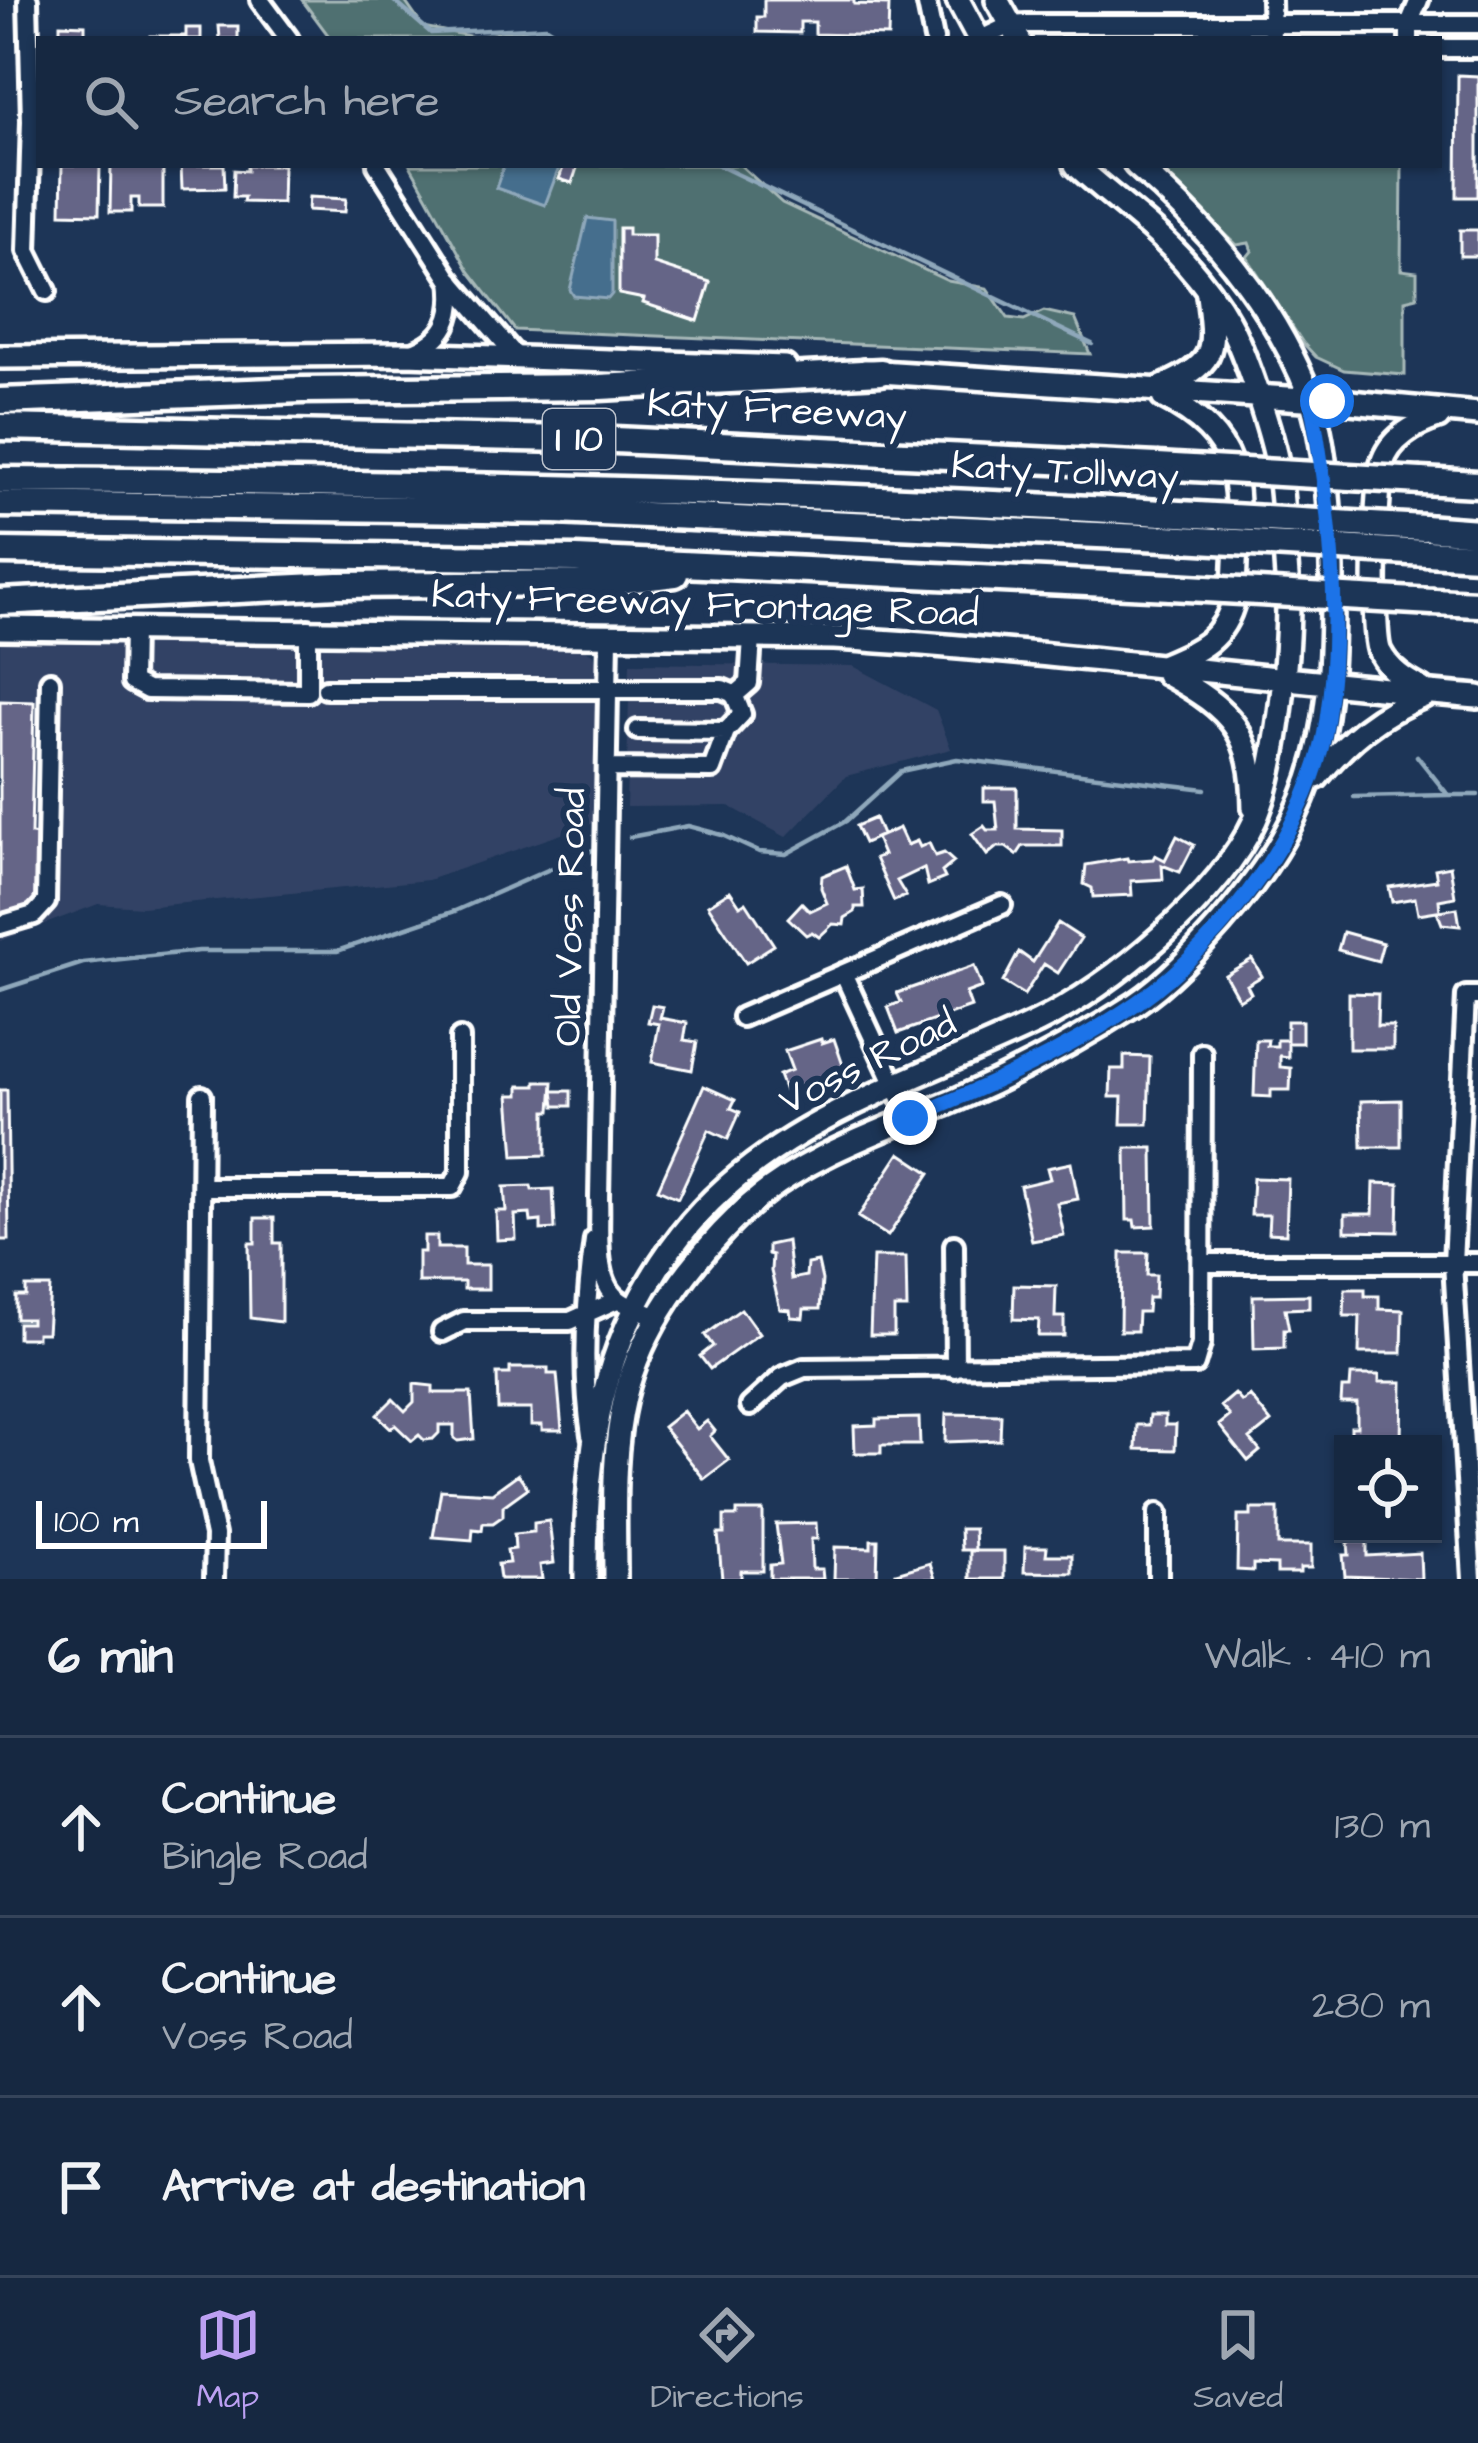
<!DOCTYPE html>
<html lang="en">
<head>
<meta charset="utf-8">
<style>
	body { margin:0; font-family:"Architects Daughter",sans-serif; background:#1f3048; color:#f1f3f6 }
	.controls { position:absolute; right:36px; bottom:36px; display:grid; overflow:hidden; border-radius:0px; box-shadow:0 3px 9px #0004 }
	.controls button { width:108px; height:108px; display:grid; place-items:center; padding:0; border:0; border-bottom:3px solid #35445a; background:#162841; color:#f1f3f6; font:60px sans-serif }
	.scale { position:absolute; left:36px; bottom:30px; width:231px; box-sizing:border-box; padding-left:12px; border:6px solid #fff; border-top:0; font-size:33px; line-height:42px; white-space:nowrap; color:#fff; -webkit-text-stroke:9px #1d3557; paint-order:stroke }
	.stop { position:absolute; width:36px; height:36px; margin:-27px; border:9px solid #1a73e8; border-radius:50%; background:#fff }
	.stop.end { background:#1a73e8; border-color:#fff; box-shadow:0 3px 12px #0008 }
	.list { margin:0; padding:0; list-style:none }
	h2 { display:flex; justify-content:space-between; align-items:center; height:156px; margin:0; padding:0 48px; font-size:51px }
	h2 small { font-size:39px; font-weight:400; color:#9ea6b1 }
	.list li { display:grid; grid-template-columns:78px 1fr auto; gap:36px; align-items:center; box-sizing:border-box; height:180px; padding:0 48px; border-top:3px solid #35445a }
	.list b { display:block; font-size:45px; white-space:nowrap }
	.list p { margin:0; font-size:39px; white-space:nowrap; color:#9ea6b1 }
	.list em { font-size:39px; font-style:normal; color:#9ea6b1 }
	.icon { flex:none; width:66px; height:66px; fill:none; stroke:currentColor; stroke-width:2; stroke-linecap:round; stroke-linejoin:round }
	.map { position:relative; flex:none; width:1478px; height:1579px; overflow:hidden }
	.search { position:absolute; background:#162841; box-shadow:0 3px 9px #0004; left:36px; right:36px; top:36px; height:132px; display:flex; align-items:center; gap:30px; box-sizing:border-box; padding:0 42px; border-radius:0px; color:#9ea6b1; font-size:45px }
	.sheet { height:696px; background:#162841 }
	nav { display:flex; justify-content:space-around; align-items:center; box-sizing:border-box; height:168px; border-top:3px solid #35445a; background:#162841; font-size:33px; color:#9ea6b1 }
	nav a { display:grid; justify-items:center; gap:6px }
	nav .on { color:#bca0f2 }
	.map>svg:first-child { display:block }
</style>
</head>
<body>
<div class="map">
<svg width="1478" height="1579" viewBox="0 0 1478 1579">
	<rect width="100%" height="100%" fill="#1d3557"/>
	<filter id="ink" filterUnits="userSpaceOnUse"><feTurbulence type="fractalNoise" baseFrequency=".00833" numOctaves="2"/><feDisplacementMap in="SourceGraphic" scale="24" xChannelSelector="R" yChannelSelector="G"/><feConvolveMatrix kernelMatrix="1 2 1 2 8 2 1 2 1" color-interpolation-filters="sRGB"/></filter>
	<g filter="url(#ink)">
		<path fill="#334365" d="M0 640 577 645 594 655 598 666 602 820 428 880 142 907 98 904 0 941Z
			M630 663 853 666 936 710 951 749 846 776 786 837 729 806 626 807Z"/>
		<path fill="#4f7071" stroke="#a7b8b8" stroke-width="3" d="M302 0H404L423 27 474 37 519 30 555 39H331Z
			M410 165H740L782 203 948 281 987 288 1008 318 1024 320 1044 311 1075 318 1090 354 515 330 469 271Z
			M1153 165H1402L1401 270 1417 272V297L1405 300V375L1344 370 1316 357 1303 343 1247 257 1252 251 1249 243 1237 245Z"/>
		<path fill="#456e8d" stroke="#8fa8bb" stroke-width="3" d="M504 165H560L545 205 496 188Z
			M587 218 612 221V294L608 299 574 296 570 290Z"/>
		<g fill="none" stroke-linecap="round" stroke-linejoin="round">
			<path stroke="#8fa8bb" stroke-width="4.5" d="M393 0 431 33 546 27 565 39
				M718 165 1092 344
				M1417 756 1448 795H1478
				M1354 797 1448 795
				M630 837 688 826 722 835 759 852 786 854 846 821 901 771 957 759 1205 789
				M0 990 83 963 199 951H337L455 911 593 850"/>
		</g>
		<path fill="#656587" stroke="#fff" stroke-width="3" d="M764 0H854V4L889 5 888 36 815 34V22H800V33L757 32V17H764Z
			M60 24 85 25V39H60Z
			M219 26H238V39H220Z
			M186 28H201V39H150V36H186Z
			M1458 75 1478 76V197H1457Z
			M62 165H100L99 214 61 213Z
			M111 165H163V208H139V198H131V212H110Z
			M181 165H224L225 188 182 189Z
			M247 165H283L282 203 243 202 244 197H233L234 170 247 171Z
			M564 165H578L572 183 559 179Z
			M309 197 346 199 345 212 308 210Z
			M619 228H628V235H654V264L710 282 698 321 643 303 644 299 619 294Z
			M1460 230H1478V256H1460Z
			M0 701 34 702 31 834 38 835 37 892 31 905 0 917Z
			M984 788H1017V829L1062 830V846H1023L1017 855 1006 847H997L987 855 972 834 984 826 987 830H998L995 801H984Z
			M875 818 882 835 864 843 856 826Z
			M899 828 907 845 917 841 920 847 929 843 935 856 944 853 954 862 942 872 945 878 928 885 924 868 897 881 906 896 894 901 875 858 883 855 876 838Z
			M1177 836 1194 845 1180 872 1162 865 1163 879 1131 881 1132 895 1093 897 1092 888 1084 884 1086 865 1127 858 1128 861 1153 859 1155 855 1165 860Z
			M846 866 855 890 863 889 864 907H855V912L845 918 844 925 833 924 819 937 812 932 806 935 788 918 802 903 810 911 827 903 821 888 822 876Z
			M1450 866 1455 897 1439 900 1440 911 1457 908 1460 926 1442 924 1437 911 1418 914 1415 898 1392 902 1389 887 1437 880 1435 869Z
			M730 891 740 906 746 902 774 945 746 963 708 905Z
			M1058 923 1081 938 1058 973 1044 964 1024 995 1003 982 1019 952 1033 962Z
			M1343 932 1383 943 1378 961 1338 950Z
			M1252 959 1262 976 1247 985 1251 993 1239 1000 1225 975Z
			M974 966 982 987 966 993 971 1007 898 1033 888 1007 901 1002 897 993Z
			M1349 993 1378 994 1377 1026H1393V1049H1349Z
			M652 1005 663 1007 660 1018 687 1023 684 1040 697 1042 692 1070 652 1062 659 1024 648 1022Z
			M1287 1021H1302V1043H1288V1057L1280 1056V1067L1291 1068 1290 1090H1271V1097L1254 1096 1256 1040H1268L1267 1046H1277V1040H1287Z
			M821 1039 822 1043 834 1039 845 1071 785 1091 779 1075 792 1070 785 1051Z
			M1124 1056 1150 1057 1148 1124H1121L1122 1097H1110L1111 1069H1124Z
			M536 1082H553L551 1111H546V1155L514 1156 509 1095H519V1086H536Z
			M704 1086 735 1100 731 1108 740 1112 728 1139 709 1130 678 1198 658 1189Z
			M0 1090H7L9 1240H0Z
			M553 1091H571V1106H555Z
			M1401 1100V1147H1362L1361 1101Z
			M1126 1148H1153L1154 1226 1135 1227 1134 1220H1127Z
			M900 1153 930 1173 888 1236 858 1217Z
			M1071 1163 1078 1199 1057 1203 1064 1235 1032 1241 1020 1186 1050 1179 1047 1168Z
			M1253 1178 1288 1179 1286 1234 1268 1233 1269 1215H1251Z
			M1374 1183 1399 1184 1398 1232 1345 1231V1214H1373Z
			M531 1186 532 1190 553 1189 555 1229 541 1230V1221L531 1222 530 1214 515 1215 516 1239 497 1240 496 1211H506L504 1187Z
			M255 1218H274V1243H281V1322L250 1318 249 1243H255Z
			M424 1236H437V1248H464V1265H488V1289H464V1282H418V1252H424Z
			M787 1241 791 1279 806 1276 807 1264 818 1262 822 1280 820 1309H804L803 1318 791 1317 790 1310 780 1309 771 1271 772 1255 768 1254V1245Z
			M1121 1253H1148L1147 1275H1156L1155 1298H1148L1147 1312H1138L1137 1331H1120Z
			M873 1257H906L907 1308H894V1335H870Z
			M1014 1285 1056 1286 1055 1317H1064V1336H1038L1039 1320 1013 1319Z
			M26 1287H50L47 1333H37V1338H18V1323H31V1319H16V1296H26Z
			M1345 1289H1365V1296H1379V1309L1403 1310 1402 1353H1359L1360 1316H1344Z
			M1309 1295V1308L1285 1309 1289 1330H1284V1348L1254 1349 1253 1296Z
			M741 1309 759 1334 710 1369 700 1356 713 1346 705 1335Z
			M510 1368H548V1374H557L562 1430H542V1425H531V1409H498L497 1374H510Z
			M1351 1375H1379V1382H1402L1401 1443 1351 1442V1427H1357V1403H1341L1342 1388H1350Z
			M414 1384 433 1386V1393H471L474 1439 458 1441 454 1438V1425H439V1433L433 1439 424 1440 419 1435 412 1441 395 1425 391 1428 377 1415 393 1399 405 1411 414 1402Z
			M1235 1394 1242 1402 1250 1396 1271 1422 1250 1439 1260 1451 1248 1461 1219 1425 1230 1416 1221 1406Z
			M683 1411 697 1429 707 1421 715 1431 710 1436 729 1460 704 1479 663 1427Z
			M946 1414 1001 1415 1000 1440 945 1442Z
			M1150 1415H1165V1425H1176L1175 1450 1136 1449 1137 1425H1149Z
			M919 1418 920 1445H881V1453H855L854 1426 876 1425V1419Z
			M518 1474 528 1488 503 1506V1516L493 1523H483L482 1530 473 1529 472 1540 433 1537 441 1490 492 1493Z
			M1251 1509H1278V1545H1311V1568H1300V1573H1277V1565L1253 1564V1571L1237 1570 1238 1516H1251Z
			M737 1511H763V1571H741V1579H722L718 1534H724V1516H737Z
			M549 1521 554 1563 540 1565 542 1579H500L498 1564 509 1563 507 1550 515 1549 514 1534 534 1532V1523Z
			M816 1523 817 1539H811L812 1569H822L823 1579H770V1565L781 1564 776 1524Z
			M960 1529H974L975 1550H961Z
			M871 1540H878L877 1579H834L835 1547 871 1548Z
			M1348 1542H1367V1556L1420 1553 1421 1579 1345 1576 1343 1555H1349Z
			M1025 1547H1047L1046 1555H1072V1573L1024 1572Z
			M970 1551H1004V1579H970Z
			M930 1563 935 1579H898L896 1573Z"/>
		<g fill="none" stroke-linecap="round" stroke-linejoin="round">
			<defs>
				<path id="minor" d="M28 0 31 121 27 251 47 291
					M260 0 289 39
					M926 0 934 39
					M1271 0 1272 39
					M981 39 1010 25 1026 24H1478
					M1409 39V24L1419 0
					M1439 48H1478
					M377 165 450 280 516 356
					M410 353C446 340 456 317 451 280
					M133 629 132 682 147 690 308 692V629
					M609 637 599 1198C601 1227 592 1284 621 1301 631 1308 646 1312 658 1317
					M326 689H722L734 694 742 714 726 731 712 769 607 768
					M734 696 749 683 752 638
					M638 730 726 731
					M0 925 34 915 46 902 50 681
					M843 973 910 1118
					M742 1017 1002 905
					M202 1096 199 1461 215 1535 214 1579
					M203 1187H452L460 1172V1038
					M954 1245 955 1368
					M1202 1263H1478
					M442 1332 464 1321H570L617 1300
					M750 1406 782 1377 804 1368 1195 1364 1201 1344 1202 1053
					M591 1435C581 1370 585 1305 594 1240
					M1158 1513V1579
					M1472 1579 1453 1263 1466 996H1478"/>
				<path id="major" d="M958 0 979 39
					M997 0 1019 39
					M0 357 405 354 785 367
					M864 371 1350 402 1478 414
					M1158 389C1215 363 1216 356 1208 295
					M0 628 834 638C1049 651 1263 679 1478 697
					M1162 666C1199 650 1224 640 1234 599 1234 504 1260 446 1163 397
					M1167 674C1232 710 1253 732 1254 808
					M1422 689C1405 680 1390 671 1380 652 1371 633 1376 488 1382 464 1389 439 1415 424 1438 417
					M1317 777C1347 740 1380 713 1424 696
					M586 1579C585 1452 600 1339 681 1235 768 1122 915 1081 1038 1022 1112 986 1220 896 1255 820 1279 768 1291 635 1287 577 1284 541 1284 504 1278 468 1273 436 1244 349 1228 321 1217 301 1200 279 1185 262 1154 227 1111 197 1076 165
					M615 1579C615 1519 611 1455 625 1397 641 1328 690 1262 741 1213 799 1157 885 1130 958 1099 1019 1072 1078 1041 1135 1004 1168 982 1195 952 1221 923 1326 803 1333 722 1332 569 1331 522 1326 440 1310 397 1275 306 1209 228 1136 165"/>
				<path id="highway" d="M0 401 302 390 600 387 881 372
					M0 427 615 440 1157 466
					M0 480C388 482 775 490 1162 513
					M1421 481 1478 484
					M0 504 555 511 1165 538
					M1424 528 1478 532
					M0 551 576 559 1171 587
					M1427 553 1478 556
					M0 602 338 585 601 583 675 574
					M1433 602 1478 604"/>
			</defs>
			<use href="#minor" stroke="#fff" stroke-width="26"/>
			<use href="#major" stroke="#fff" stroke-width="30"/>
			<use href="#highway" stroke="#fff" stroke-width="33"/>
			<use href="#minor" stroke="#1d3557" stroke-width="16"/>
			<use href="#major" stroke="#1d3557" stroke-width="21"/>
			<use href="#highway" stroke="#1d3557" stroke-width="24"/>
			<defs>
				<path id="highway-bridge" d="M1157 466 1421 481
					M1162 513 1424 528
					M1165 538 1427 553
					M1171 587 1433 602"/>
			</defs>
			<use href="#highway-bridge" stroke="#fff" stroke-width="33" stroke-linecap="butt"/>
			<use href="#highway-bridge" stroke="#1d3557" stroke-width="24"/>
		</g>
	</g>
	<g fill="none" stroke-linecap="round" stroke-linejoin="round" filter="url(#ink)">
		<path stroke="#1a73e8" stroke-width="15" d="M910 1118C988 1086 1068 1051 1138 1002 1224 941 1312 825 1327 719 1343 613 1329 504 1311 400L1327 401"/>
	</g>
	<g text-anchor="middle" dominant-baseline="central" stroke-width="12" stroke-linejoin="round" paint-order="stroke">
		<rect fill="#1d3557" stroke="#bbc2cd" stroke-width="3" x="543" y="409" width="72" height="60" rx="9"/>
		<g font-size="36" font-weight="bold" fill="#fff">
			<text x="579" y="439">I 10</text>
		</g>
		<g font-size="39" fill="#fff" stroke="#1d3557">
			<text transform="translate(777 411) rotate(3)">Katy Freeway</text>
			<text transform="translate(1065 472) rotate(3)">Katy Tollway</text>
			<text transform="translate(705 605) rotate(2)">Katy Freeway Frontage Road</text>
			<text transform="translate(571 917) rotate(-89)">Old Voss Road</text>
			<text transform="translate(868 1063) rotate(-26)">Voss Road</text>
		</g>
	</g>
</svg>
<div class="controls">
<button><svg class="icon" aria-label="locate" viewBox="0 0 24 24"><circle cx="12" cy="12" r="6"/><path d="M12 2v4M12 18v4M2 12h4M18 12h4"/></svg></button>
</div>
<div class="scale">100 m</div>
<div class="stop" style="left:1327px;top:401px"></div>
<div class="stop end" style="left:910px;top:1118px"></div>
<div class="search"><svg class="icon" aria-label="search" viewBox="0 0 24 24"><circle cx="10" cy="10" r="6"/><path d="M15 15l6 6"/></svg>Search here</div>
</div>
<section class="sheet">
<h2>6 min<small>Walk · 410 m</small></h2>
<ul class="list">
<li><svg class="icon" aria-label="ahead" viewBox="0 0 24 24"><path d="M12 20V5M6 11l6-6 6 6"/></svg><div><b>Continue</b><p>Bingle Road</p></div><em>130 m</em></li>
<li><svg class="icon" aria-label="ahead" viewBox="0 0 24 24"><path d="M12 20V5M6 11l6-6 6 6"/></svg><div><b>Continue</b><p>Voss Road</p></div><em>280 m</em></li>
<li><svg class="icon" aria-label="arrive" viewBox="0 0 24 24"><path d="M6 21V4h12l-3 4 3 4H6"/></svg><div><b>Arrive at destination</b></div></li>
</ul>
</section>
<nav>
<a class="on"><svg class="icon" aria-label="map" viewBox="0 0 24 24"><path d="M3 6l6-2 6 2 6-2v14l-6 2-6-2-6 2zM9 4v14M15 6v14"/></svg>Map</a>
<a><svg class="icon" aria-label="directions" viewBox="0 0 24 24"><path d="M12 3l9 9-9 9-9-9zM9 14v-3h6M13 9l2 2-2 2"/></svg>Directions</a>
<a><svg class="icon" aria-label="saved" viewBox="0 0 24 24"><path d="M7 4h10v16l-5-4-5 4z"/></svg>Saved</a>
</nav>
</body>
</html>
